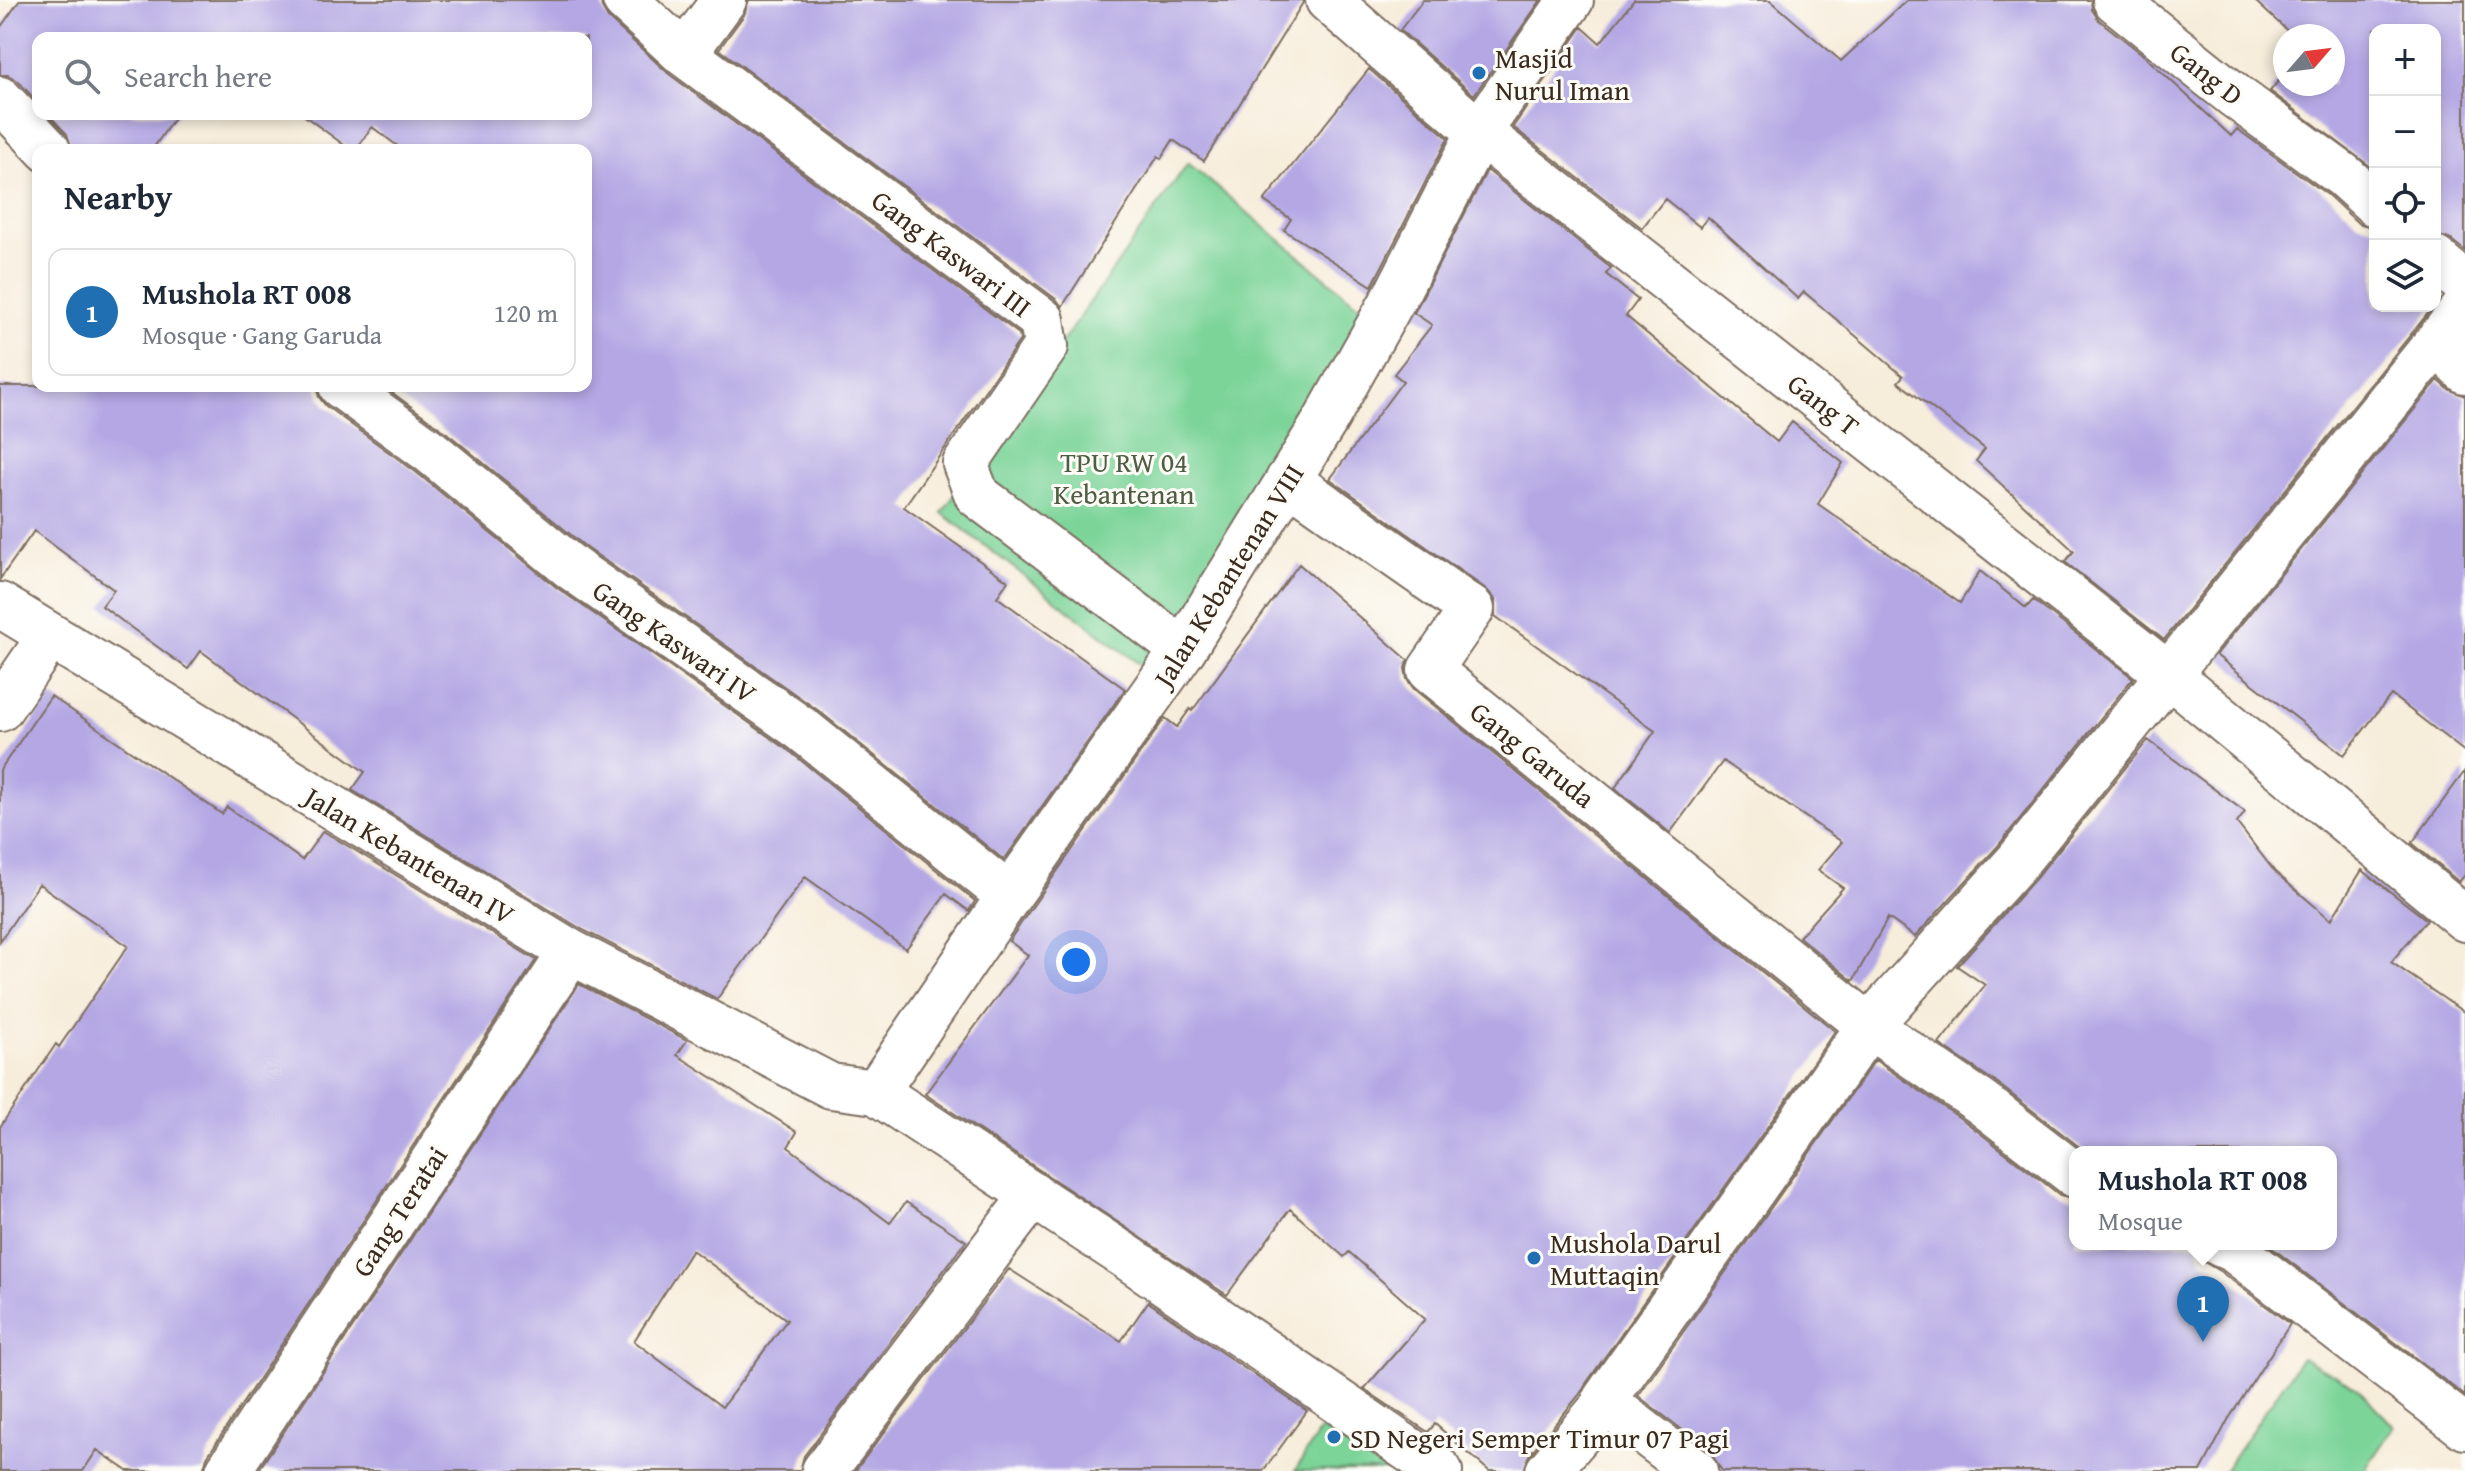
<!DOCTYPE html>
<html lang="en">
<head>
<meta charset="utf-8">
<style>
	body { margin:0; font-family:"Gentium Book Plus",serif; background:#f6f6f7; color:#1f2937 }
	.controls { position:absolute; right:24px; top:24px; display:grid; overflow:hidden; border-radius:16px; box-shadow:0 4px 12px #0003 }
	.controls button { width:72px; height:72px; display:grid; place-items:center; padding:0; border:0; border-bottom:2px solid #e0e1e3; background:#fff; color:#1f2937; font:40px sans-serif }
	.compass { position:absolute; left:2273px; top:24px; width:72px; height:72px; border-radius:50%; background:#fff; box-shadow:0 4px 12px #0003; rotate:62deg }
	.you { position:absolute; left:1076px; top:962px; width:28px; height:28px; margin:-20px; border:6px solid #fff; border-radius:50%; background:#1a73e8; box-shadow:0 0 0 12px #1a73e833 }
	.badge { display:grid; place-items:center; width:52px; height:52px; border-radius:50%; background:#1f6fb2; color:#fff; font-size:26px; font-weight:700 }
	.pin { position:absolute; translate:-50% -66px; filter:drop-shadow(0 2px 4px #0008) }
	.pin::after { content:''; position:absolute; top:42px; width:28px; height:24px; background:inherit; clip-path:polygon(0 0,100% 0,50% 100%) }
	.popup { position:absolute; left:2069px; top:1146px; width:268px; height:104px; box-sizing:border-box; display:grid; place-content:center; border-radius:16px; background:#fff; filter:drop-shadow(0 2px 6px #0005); font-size:26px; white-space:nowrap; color:#747a83 }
	.popup b { font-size:30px; color:#1f2937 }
	.popup::after { content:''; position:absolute; left:50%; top:100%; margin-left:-16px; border:16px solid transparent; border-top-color:#fff }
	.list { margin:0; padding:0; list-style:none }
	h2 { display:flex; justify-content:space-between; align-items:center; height:104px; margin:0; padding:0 32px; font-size:34px }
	h2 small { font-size:26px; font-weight:400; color:#747a83 }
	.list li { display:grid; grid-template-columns:52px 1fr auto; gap:24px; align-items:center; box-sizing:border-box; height:128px; margin:0 16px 16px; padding:0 16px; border:2px solid #e0e1e3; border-radius:16px }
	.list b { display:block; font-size:30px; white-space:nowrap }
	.list p { margin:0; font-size:26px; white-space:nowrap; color:#747a83 }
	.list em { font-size:26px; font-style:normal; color:#747a83 }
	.icon { flex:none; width:44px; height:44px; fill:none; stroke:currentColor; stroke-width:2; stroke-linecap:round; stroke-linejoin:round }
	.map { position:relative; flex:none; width:2465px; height:1471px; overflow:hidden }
	.search { position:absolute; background:#fff; box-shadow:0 4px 12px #0003; left:32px; top:32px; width:560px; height:88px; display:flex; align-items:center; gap:20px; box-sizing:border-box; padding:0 28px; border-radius:16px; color:#747a83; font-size:30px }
	.panel { position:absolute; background:#fff; box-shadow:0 4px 12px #0003; left:32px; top:144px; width:560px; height:248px; border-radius:16px }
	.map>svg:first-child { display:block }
</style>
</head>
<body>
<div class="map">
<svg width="2465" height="1471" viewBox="0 0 2465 1471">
	<rect width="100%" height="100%" fill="#fdfcf7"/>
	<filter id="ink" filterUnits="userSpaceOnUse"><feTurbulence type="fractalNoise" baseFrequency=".0125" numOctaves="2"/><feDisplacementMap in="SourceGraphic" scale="16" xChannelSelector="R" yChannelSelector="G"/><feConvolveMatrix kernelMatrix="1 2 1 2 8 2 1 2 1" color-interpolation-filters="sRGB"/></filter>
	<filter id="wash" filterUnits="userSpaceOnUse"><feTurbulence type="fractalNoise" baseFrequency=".006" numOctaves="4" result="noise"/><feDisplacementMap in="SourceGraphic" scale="32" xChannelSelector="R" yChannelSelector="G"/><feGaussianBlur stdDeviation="1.8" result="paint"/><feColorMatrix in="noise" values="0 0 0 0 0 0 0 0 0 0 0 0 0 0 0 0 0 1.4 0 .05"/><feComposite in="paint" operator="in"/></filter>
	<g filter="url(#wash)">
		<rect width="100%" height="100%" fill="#f7eddb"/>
		<path fill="#7cd499" stroke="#5c7f5c" stroke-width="2" d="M1188 163 1376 320 1151 673 942 513Z
			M2302 1357 2356 1387 2394 1426 2364 1471H2224Z
			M1321 1429 1386 1471H1295Z"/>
		<g id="blocks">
			<path fill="#b4a7e4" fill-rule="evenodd" d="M20 0H601L602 8 608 18 669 74 1019 334 1020 340 904 507 1008 581 997 597 1125 689 1004 860 819 711 587 548 447 433 383 386H586V150H403L372 127 356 150H351L302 114H586V38H38V103L18 81 8 75H0V28Z
				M749 0H1304V1L1204 161 1173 140 1161 159 1158 156 1062 307 1057 300 719 49 744 15Z
				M1423 0H1541L1474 95 1400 30Z
				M1634 0H1770L1841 61 1907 0H2091L2092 10 2099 20 2141 53 2231 136 2237 129 2328 195 2358 223 2375 228V306H2434L2164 640 2065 562 2074 551 1976 461 1985 449 1898 382 1903 376 1804 292 1798 299 1708 217 1700 227 1665 199 1642 228 1513 127 1582 27 1600 43Z
				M2254 0H2465V251L2450 239 2435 235V30H2375V170L2270 91 2285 73V84H2333V36H2293Z
				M1369 69 1448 138 1372 286 1284 230 1291 219 1264 201Z
				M48 114H177L152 150H72L67 134Z
				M1487 170 1611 268 1606 274 1638 300 1626 316 1777 442 1792 422 1843 463 1818 504 1960 603 1980 571 2026 608 2033 600 2133 678 1998 846 1915 937 1888 918 1853 981 1799 937 1843 888 1818 870 1842 842 1723 761 1670 833 1615 788 1655 731 1495 616V599L1486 589 1330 479 1403 381 1394 374 1432 325 1414 313Z
				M2438 380 2448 389 2465 396V752L2391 695 2344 755 2216 655Z
				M0 386H316L319 397 326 406 416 472 556 587 788 750 975 901 969 911 946 894 906 949 805 877 717 999 583 930 352 790 365 772 201 651 188 669 122 621 102 606 114 590 34 531 0 579Z
				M1299 564 1408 660 1405 668 1407 679 1414 689 1835 1031 1585 1385 1580 1394 1529 1455 1524 1471H1489L1435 1424 1428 1432 1364 1389 1425 1319 1349 1252 1344 1257 1290 1209 1227 1295 925 1094 1028 955 1009 941 1030 910 1165 718 1177 727 1190 709 1192 711Z
				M51 696 222 814 227 807 302 860 323 831 536 960 207 1457 203 1471H128L97 1450 83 1471H0V1127L56 1044 59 1047 128 946 39 884 0 941V770Z
				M2148 740 2245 812 2237 823 2275 872 2331 920 2362 870 2427 920 2391 962 2465 1013V1396L2267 1244H2331V1152H2086L1997 1083 1939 1044 1985 985 1957 966 2036 878Z
				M2465 771V875L2459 882 2412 843Z
				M579 984 687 1040 677 1055 797 1132 788 1147 890 1223 906 1202 966 1241 804 1456 800 1471H258ZM692 1250 787 1320 722 1407 634 1341Z
				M1875 1060 1967 1123 2060 1195 2075 1199V1244H2196L2201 1260 2221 1272 2290 1324 2228 1420 2201 1471H1722L1710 1451 1638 1396Z
				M1009 1269 1121 1341 1148 1302 1307 1411 1263 1471H855Z"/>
		</g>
	</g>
	<g filter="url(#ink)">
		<use href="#blocks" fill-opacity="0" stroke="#7d6e60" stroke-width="2"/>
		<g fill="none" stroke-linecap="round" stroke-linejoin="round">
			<defs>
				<path id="minor" d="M625 0 684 54 1042 320 1046 346 965 464 977 495 1183 650
					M1328 0 1479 132 2169 675 2465 919
					M2115 0 2235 96 2344 176 2375 204
					M684 54 724 0
					M0 99 48 150
					M2435 259 2465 284
					M2436 343 2465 371
					M341 386 431 452 572 568 803 730 1009 896
					M1288 480 1472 609 1430 670 1869 1026 1982 1103 2075 1175
					M0 605 571 952 831 1086 876 1092 1009 896 1183 650 1325 421 1398 291 1479 132 1571 0
					M0 709 50 636
					M876 1092 1127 1257 1440 1471
					M2220 1244 2234 1250 2465 1427
					M1606 1403 1695 1471
					M228 1471 571 952
					M824 1471 1033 1195
					M1548 1471 1606 1403 1605 1399 1869 1026 2017 862 2465 307"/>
			</defs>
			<use href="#minor" stroke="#7d6e60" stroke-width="48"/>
			<use href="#minor" stroke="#fff" stroke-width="44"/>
		</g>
	</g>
	<g fill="#1f6fb2" stroke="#fdfcf7" stroke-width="3">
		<circle cx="1479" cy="73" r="8"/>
		<circle cx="1534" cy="1258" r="8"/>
		<circle cx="1334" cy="1437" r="8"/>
	</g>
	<g text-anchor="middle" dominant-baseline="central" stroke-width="6" stroke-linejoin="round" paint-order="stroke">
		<g font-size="28" fill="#3b2a1e" stroke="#fdfcf7" text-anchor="start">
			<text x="1495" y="57">Masjid<tspan x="1495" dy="32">Nurul Iman</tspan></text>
			<text x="1550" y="1242">Mushola Darul<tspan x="1550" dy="32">Muttaqin</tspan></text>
			<text x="1350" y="1437">SD Negeri Semper Timur 07 Pagi</text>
		</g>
		<g font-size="28" fill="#3b2a1e" stroke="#fdfcf7">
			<text transform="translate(2207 73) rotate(38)">Gang D</text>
			<text transform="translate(952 253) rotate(37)">Gang Kaswari III</text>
			<text transform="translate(1824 404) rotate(38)">Gang T</text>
			<text transform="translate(1228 575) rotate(-58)">Jalan Kebantenan VIII</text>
			<text transform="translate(675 641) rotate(35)">Gang Kaswari IV</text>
			<text transform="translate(1533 754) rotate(39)">Gang Garuda</text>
			<text transform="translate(410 855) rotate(31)">Jalan Kebantenan IV</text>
			<text transform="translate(399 1211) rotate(-57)">Gang Teratai</text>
		</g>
		<g font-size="28" fill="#4e5d43" stroke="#fdfcf7">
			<text x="1124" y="461">TPU RW 04<tspan x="1124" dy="32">Kebantenan</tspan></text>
		</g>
	</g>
</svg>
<div class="controls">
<button>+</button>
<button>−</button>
<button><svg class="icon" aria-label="locate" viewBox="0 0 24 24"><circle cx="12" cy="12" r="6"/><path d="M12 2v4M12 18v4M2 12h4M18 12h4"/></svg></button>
<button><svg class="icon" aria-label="layers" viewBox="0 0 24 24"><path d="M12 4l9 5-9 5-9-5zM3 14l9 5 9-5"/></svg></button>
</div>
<svg class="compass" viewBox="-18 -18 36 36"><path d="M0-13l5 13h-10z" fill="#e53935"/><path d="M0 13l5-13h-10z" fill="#747a83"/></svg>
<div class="you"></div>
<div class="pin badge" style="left:2203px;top:1342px">1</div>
<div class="popup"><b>Mushola RT 008</b>Mosque</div>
<div class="search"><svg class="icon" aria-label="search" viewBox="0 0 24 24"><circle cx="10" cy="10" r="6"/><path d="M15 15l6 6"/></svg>Search here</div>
<section class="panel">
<h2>Nearby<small></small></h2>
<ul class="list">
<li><span class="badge">1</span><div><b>Mushola RT 008</b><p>Mosque · Gang Garuda</p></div><em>120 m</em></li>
</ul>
</section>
</div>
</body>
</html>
